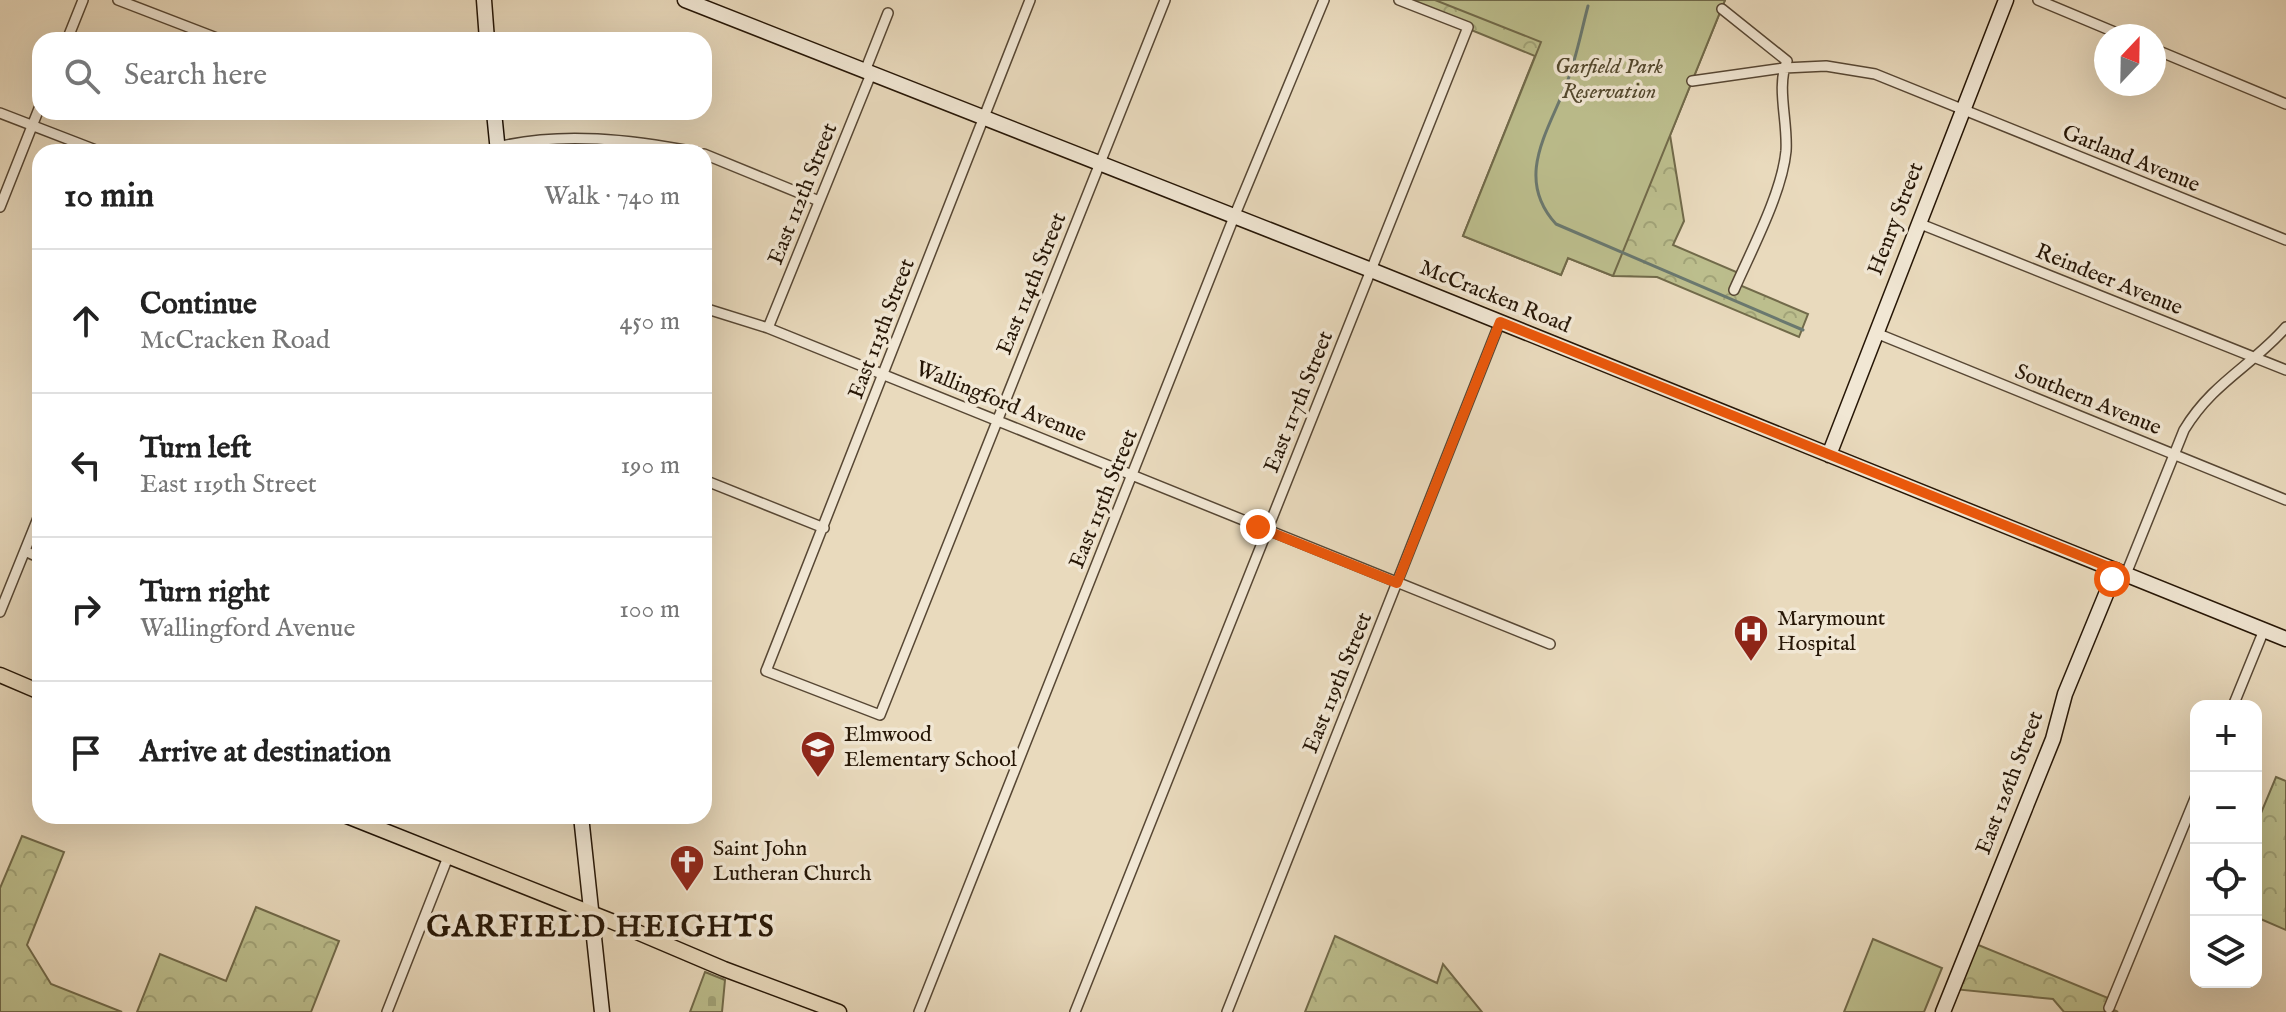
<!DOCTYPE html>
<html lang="en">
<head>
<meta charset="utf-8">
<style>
	body { margin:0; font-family:"IM FELL English",serif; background:#f6f6f6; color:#222 }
	.controls { position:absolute; right:24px; bottom:24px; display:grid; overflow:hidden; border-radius:16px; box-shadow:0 8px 32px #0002 }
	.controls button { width:72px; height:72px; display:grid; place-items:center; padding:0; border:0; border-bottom:2px solid #e0e0e0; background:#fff; color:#222; font:40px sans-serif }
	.compass { position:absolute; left:2094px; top:24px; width:72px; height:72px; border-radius:50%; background:#fff; box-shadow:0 8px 32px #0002; rotate:22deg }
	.stop { position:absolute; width:24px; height:24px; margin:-18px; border:6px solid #ea580c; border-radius:50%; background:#fff }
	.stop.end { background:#ea580c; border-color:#fff; box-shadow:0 2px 8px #0008 }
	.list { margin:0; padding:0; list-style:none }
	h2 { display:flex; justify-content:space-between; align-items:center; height:104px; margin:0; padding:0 32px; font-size:34px }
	h2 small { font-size:26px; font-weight:400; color:#767676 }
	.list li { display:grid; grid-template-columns:52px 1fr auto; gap:24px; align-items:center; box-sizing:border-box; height:144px; padding:0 32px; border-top:2px solid #e0e0e0 }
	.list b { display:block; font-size:30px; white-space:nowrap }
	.list p { margin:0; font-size:26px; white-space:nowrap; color:#767676 }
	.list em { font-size:26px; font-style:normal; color:#767676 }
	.icon { flex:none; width:44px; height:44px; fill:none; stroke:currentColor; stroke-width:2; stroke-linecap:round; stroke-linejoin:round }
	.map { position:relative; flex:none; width:2286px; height:1012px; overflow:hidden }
	.search { position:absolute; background:#fff; box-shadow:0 8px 32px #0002; left:32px; top:32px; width:680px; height:88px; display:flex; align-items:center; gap:20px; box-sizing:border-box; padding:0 28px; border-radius:24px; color:#767676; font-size:30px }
	.panel { position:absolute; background:#fff; box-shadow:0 8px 32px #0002; left:32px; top:144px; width:680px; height:680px; border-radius:24px }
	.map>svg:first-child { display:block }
</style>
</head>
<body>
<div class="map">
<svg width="2286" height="1012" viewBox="0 0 2286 1012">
	<defs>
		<pattern id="forest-crowns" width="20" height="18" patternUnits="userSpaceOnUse" patternTransform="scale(2)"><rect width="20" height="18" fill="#bcbe8d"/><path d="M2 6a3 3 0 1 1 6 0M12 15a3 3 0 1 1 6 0" fill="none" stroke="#a1a378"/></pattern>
		<pattern id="cemetery-stones" width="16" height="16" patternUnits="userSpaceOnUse" patternTransform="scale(2)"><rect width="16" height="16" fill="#bcbe8d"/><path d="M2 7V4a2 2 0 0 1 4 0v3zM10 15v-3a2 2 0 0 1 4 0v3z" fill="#a1a378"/></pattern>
	</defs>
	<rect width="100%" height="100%" fill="#e9dabd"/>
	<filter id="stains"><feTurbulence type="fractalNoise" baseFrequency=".0025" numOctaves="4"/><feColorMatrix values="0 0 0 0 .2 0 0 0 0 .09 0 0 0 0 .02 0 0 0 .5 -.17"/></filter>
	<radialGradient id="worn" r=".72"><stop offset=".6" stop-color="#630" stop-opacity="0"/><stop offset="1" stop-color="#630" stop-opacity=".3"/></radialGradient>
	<path fill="url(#forest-crowns)" stroke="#716a4a" stroke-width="2" d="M1398 0H1725L1670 135 1684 221 1673 245 1741 274 1737 284 1808 314 1799 337 1657 277 1613 276 1568 258 1561 275 1463 236 1535 56Z
		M2276 777 2286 781V930L2256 917V825Z
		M22 836 64 852 27 945 51 984 122 1012H0V888Z
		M256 907 339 941 311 1012H137L160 954 226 981Z
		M1335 936 1437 983 1443 964 1482 1012H1305Z
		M1971 942 2113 1000 2110 1008 2118 1012H2064L2053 999 1953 989Z"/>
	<path fill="url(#cemetery-stones)" stroke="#716a4a" stroke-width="2" d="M705 972 725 980 722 1012H690Z"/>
	<path fill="#bcbe8d" stroke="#716a4a" stroke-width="2" d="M1435 0H1725L1613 276 1568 258 1561 275 1463 236 1541 42Z
		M1873 939 1942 968 1924 1012H1844Z"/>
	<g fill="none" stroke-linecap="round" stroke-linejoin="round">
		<path stroke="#6a786f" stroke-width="3" d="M1588 6C1581 32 1576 60 1566 85 1548 132 1514 178 1556 224L1803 330"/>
		<defs>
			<path id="street" d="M118 0 222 40
				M1030 0 766 671 880 715 1165 0
				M2038 0 2124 36
				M1722 9 1787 61C1776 87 1788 121 1786 151 1782 193 1751 251 1734 290
				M67 40 83 0
				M2154 49 2286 104
				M865 71 888 13
				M1692 81 1784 68 1826 66 1875 74 2286 240
				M0 113 101 152
				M498 147C563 131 632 140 696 152
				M704 154 819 201
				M0 207 40 106
				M1918 223 2286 370
				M704 308 768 328 1550 644
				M768 328 871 74
				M1876 333 2286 500
				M704 480 824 528
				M25 551 40 558
				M2126 574 2184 430C2213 382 2252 366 2286 327
				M0 612 40 513
				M2233 706 2264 630
				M2109 1008 2196 796
				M387 1012 448 857
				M919 1012 1234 217 1324 0
				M1075 1012 1468 27 1399 0
				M1227 1012 1500 322"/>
			<path id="secondary" d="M484 0 487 40
				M685 0 1371 270 2286 639
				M494 112 498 152
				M1829 455 2006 0
				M581 816 602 1012
				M1943 1012 2053 739 2065 694 2116 570"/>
			<path id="primary" d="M0 675 40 692
				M347 816 611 921 724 969 839 1012"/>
		</defs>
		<use href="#street" stroke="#574734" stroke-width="12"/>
		<use href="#secondary" stroke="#261606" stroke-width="17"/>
		<use href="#primary" stroke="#261606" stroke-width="17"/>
		<use href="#street" stroke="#f1e7d4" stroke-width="9"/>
		<use href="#secondary" stroke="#f1e7d4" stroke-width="14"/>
		<use href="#primary" stroke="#e9dabd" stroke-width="14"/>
	</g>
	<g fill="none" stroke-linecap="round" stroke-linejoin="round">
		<path stroke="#ea580c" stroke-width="10" d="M1258 527 1397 583 1500 322 2116 570 2112 579"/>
	</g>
	<defs>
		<symbol id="hospital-pin" viewBox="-11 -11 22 30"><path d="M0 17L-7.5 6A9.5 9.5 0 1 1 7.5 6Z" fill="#8f2418" stroke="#f1e7d4"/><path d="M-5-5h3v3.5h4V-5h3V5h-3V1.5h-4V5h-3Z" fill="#fff"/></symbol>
		<symbol id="school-pin" viewBox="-11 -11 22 30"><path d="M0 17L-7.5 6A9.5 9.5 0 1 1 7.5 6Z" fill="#8f2418" stroke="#f1e7d4"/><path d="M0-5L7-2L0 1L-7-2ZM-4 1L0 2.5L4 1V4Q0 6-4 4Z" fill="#fff"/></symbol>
		<symbol id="church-pin" viewBox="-11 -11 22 30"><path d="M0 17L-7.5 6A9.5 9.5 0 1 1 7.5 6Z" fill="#8f2418" stroke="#f1e7d4"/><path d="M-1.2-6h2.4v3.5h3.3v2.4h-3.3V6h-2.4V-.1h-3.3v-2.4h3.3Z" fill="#fff"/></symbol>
	</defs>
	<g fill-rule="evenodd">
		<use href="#hospital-pin" x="1731" y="612" width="40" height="54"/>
		<use href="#school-pin" x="798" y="728" width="40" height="54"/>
		<use href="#church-pin" x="667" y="842" width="40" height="54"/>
	</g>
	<g text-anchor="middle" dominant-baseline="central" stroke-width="7" stroke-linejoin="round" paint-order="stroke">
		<g font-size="22" font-style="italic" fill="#53482e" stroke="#f1e7d4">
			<text x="1609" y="67">Garfield Park<tspan x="1609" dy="25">Reservation</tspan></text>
		</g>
		<g font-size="22" fill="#261606" stroke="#f1e7d4">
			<text transform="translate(2131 159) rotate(22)">Garland Avenue</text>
			<text transform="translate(803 194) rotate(-68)">East 112th Street</text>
			<text transform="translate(1896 219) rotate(-69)">Henry Street</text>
			<text transform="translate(2109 280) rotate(22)">Reindeer Avenue</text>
			<text transform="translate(1032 284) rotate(-68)">East 114th Street</text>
			<text transform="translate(1495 297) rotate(22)">McCracken Road</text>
			<text transform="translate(882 329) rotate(-69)">East 113th Street</text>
			<text transform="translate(2088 400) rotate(22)">Southern Avenue</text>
			<text transform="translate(1001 402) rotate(22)">Wallingford Avenue</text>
			<text transform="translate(1299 402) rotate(-68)">East 117th Street</text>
			<text transform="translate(1104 499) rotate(-68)">East 115th Street</text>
			<text transform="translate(1338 683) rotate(-68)">East 119th Street</text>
			<text transform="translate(2010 783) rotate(-69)">East 126th Street</text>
		</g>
		<g font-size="22" fill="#261606" stroke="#f1e7d4" text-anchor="start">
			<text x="1777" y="619">Marymount<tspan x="1777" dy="25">Hospital</tspan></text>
			<text x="844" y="735">Elmwood<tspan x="844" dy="25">Elementary School</tspan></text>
			<text x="713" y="849">Saint John<tspan x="713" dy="25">Lutheran Church</tspan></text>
		</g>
		<g font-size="30" font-weight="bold" letter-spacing="2" fill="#261606" stroke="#f1e7d4">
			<text x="601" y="928">GARFIELD HEIGHTS</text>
		</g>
	</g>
	<rect width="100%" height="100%" filter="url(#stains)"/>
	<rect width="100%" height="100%" fill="url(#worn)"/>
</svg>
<div class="controls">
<button>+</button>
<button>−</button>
<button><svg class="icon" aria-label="locate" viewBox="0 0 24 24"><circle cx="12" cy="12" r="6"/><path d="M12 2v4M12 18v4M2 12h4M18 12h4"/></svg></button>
<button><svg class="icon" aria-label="layers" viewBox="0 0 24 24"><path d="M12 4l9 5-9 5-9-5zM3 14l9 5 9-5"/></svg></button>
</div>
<svg class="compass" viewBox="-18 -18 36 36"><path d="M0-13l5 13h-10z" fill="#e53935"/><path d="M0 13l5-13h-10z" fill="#767676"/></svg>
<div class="stop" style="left:2112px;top:579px"></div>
<div class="stop end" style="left:1258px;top:527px"></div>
<div class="search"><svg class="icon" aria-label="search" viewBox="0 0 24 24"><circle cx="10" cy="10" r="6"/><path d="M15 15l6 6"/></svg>Search here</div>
<section class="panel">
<h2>10 min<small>Walk · 740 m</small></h2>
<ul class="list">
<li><svg class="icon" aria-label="ahead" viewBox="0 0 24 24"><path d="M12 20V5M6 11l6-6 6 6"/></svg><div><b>Continue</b><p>McCracken Road</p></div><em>450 m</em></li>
<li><svg class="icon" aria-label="left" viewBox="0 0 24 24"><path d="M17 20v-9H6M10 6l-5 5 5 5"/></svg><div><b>Turn left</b><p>East 119th Street</p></div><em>190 m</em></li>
<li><svg class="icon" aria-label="right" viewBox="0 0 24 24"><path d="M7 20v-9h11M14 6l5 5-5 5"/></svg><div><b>Turn right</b><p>Wallingford Avenue</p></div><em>100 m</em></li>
<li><svg class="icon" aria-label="arrive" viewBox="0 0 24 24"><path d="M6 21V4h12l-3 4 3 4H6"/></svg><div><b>Arrive at destination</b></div></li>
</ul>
</section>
</div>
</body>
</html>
